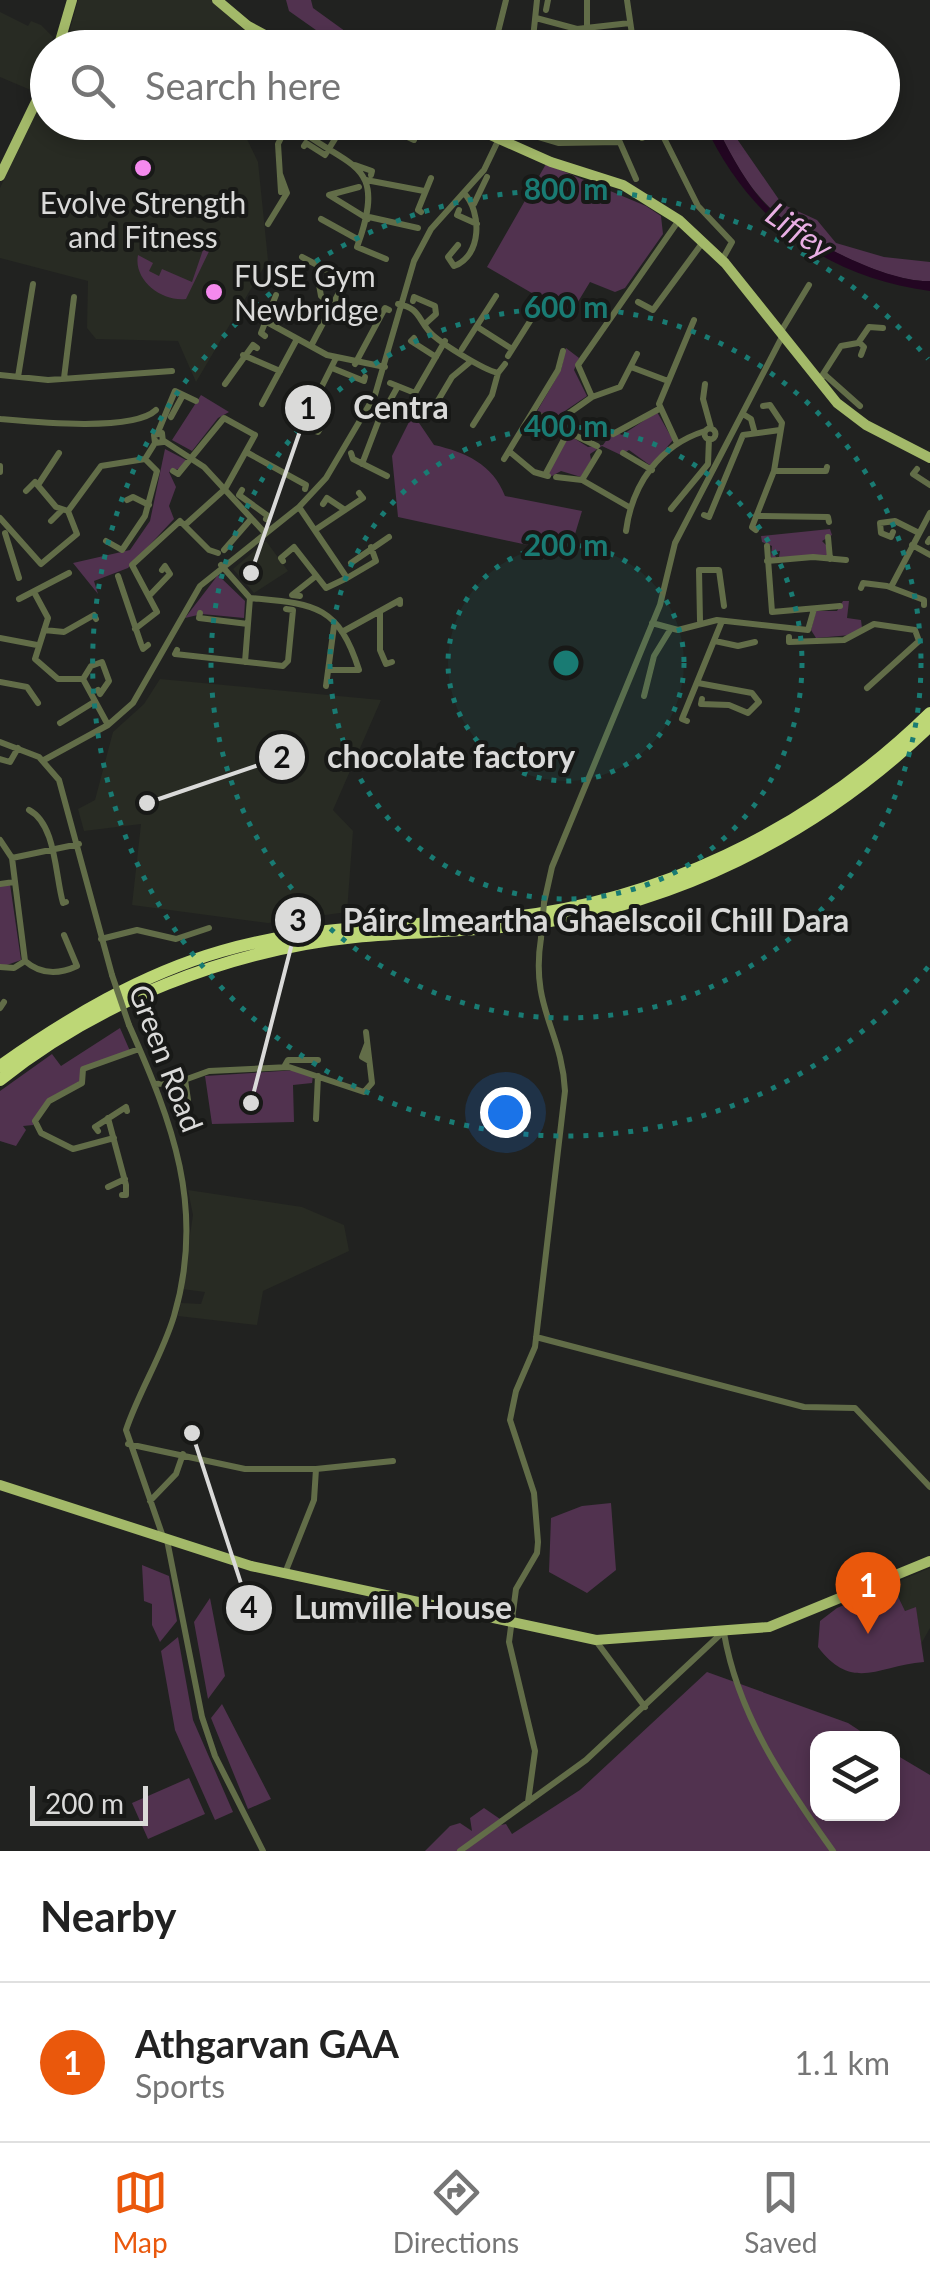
<!DOCTYPE html>
<html lang="en">
<head>
<meta charset="utf-8">
<style>
	body { margin:0; font-family:Lato,sans-serif; background:#f6f6f6; color:#222 }
	.controls { position:absolute; right:30px; bottom:30px; display:grid; overflow:hidden; border-radius:20px; box-shadow:0 5px 15px #0003 }
	.controls button { width:90px; height:90px; display:grid; place-items:center; padding:0; border:0; border-bottom:2px solid #e0e0e0; background:#fff; color:#222; font:50px sans-serif }
	.scale { position:absolute; left:30px; bottom:25px; width:118px; box-sizing:border-box; padding-left:10px; border:5px solid #dadad9; border-top:0; font-size:28px; line-height:35px; white-space:nowrap; color:#dadad9; -webkit-text-stroke:8px #181917; paint-order:stroke }
	.you { position:absolute; left:505px; top:1112px; width:35px; height:35px; margin:-25px; border:8px solid #fff; border-radius:50%; background:#1a73e8; box-shadow:0 0 0 15px #1a73e833 }
	.badge { display:grid; place-items:center; width:65px; height:65px; border-radius:50%; background:#ea580c; color:#fff; font-size:32px; font-weight:700 }
	.pin { position:absolute; translate:-50% -82px; filter:drop-shadow(0 2px 5px #0008) }
	.pin::after { content:''; position:absolute; top:52px; width:35px; height:30px; background:inherit; clip-path:polygon(0 0,100% 0,50% 100%) }
	.list { margin:0; padding:0; list-style:none }
	h2 { display:flex; justify-content:space-between; align-items:center; height:130px; margin:0; padding:0 40px; font-size:42px }
	h2 small { font-size:32px; font-weight:400; color:#767676 }
	.list li { display:grid; grid-template-columns:65px 1fr auto; gap:30px; align-items:center; box-sizing:border-box; height:160px; padding:0 40px; border-top:2px solid #e0e0e0 }
	.list b { display:block; font-size:38px; white-space:nowrap }
	.list p { margin:0; font-size:32px; white-space:nowrap; color:#767676 }
	.list em { font-size:32px; font-style:normal; color:#767676 }
	.icon { flex:none; width:55px; height:55px; fill:none; stroke:currentColor; stroke-width:2; stroke-linecap:round; stroke-linejoin:round }
	.map { position:relative; flex:none; width:930px; height:1851px; overflow:hidden }
	.search { position:absolute; background:#fff; box-shadow:0 5px 15px #0003; left:30px; right:30px; top:30px; height:110px; display:flex; align-items:center; gap:25px; box-sizing:border-box; padding:0 35px; border-radius:55px; color:#767676; font-size:38px }
	.sheet { height:290px; background:#fff }
	nav { display:flex; justify-content:space-around; align-items:center; box-sizing:border-box; height:140px; border-top:2px solid #e0e0e0; background:#fff; font-size:28px; color:#767676 }
	nav a { display:grid; justify-items:center; gap:5px }
	nav .on { color:#ea580c }
	.map>svg:first-child { display:block }
</style>
</head>
<body>
<div class="map">
<svg width="930" height="1851" viewBox="0 0 930 1851">
	<rect width="100%" height="100%" fill="#212220"/>
	<path fill="#282b23" d="M78 0H212L248 34 236 47 65 48Z
		M0 12 28 26 31 21 41 25 53 37 43 78 33 91 0 77Z
		M47 90 48 122 236 123 243 131 258 162 268 260 196 382 178 341 96 339 87 328 88 281 0 258V188Z
		M266 541 288 571 254 593 233 569Z
		M160 679 381 700 333 810 353 831 347 912 268 923 132 905 141 824 84 831 78 809 95 800 113 732 144 704Z
		M188 1190 302 1207 344 1225 349 1251 263 1291 257 1325 178 1316 181 1303 201 1304 205 1292 182 1289 193 1215Z
		M930 1568V1628L921 1644 916 1608 905 1611 892 1584Z"/>
	<path fill="#51324f" d="M286 0H311L313 8 367 47H340L289 11Z
		M715 123H726L782 204 817 220 836 243 884 257 930 262V281C882 283 789 233 759 196 742 177 726 146 715 123Z
		M546 164 646 206 661 216 663 234 625 288 615 292 590 282 570 315 487 267Z
		M215 239 186 299C162 302 133 280 138 255L153 263 149 271 159 276 162 269 192 282 205 244 210 246Z
		M566 348 579 358 574 370 587 396 553 419 536 413 561 370Z
		M201 395 229 412 218 418 192 451 172 440Z
		M657 412 673 440 651 466 629 450 621 455 602 446 590 454 591 460 581 477 561 471 550 477 548 473 569 435 588 447 603 445 613 431 622 435Z
		M413 414 434 445C465 452 493 464 505 496L582 511 569 554 398 517 392 456Z
		M165 449 186 460 181 468 169 472 176 487 169 506 174 519 128 568 94 581 98 594 73 563 130 550 150 521Z
		M830 529 832 535 822 541 828 547V556L779 557 780 551 774 552 777 560 771 559 772 546 762 542 761 536Z
		M218 575 245 601 244 618 202 614 185 618Z
		M843 601H849L847 618 861 620 862 628 851 635 816 638 811 630 816 611H837Z
		M10 884 21 960 4 966 0 964V886Z
		M120 1028 130 1051 80 1068V1081L53 1096 33 1125 23 1126 26 1130 16 1146 0 1141V1091L52 1054 61 1066Z
		M297 1070 313 1076 312 1083 293 1085 294 1122 212 1124 205 1076Z
		M611 1503 616 1570 587 1593 549 1572 551 1518 582 1506Z
		M142 1565 169 1576 177 1621 160 1642 152 1625V1604L144 1601Z
		M892 1584 905 1611 916 1607 924 1662C879 1665 853 1693 818 1647L820 1621 837 1608Z
		M210 1598 225 1676 208 1699 194 1622Z
		M178 1637 193 1720 233 1812 215 1820 175 1730 161 1651Z
		M707 1672 848 1723 871 1738H818V1814H892L893 1753 930 1775V1851H465L495 1826 506 1824 512 1834 580 1790Z
		M222 1704 271 1799 248 1809 211 1718Z
		M189 1778 205 1814 148 1839 132 1803Z
		M484 1808 500 1819 458 1851H425L450 1826 460 1823 472 1831 470 1818Z"/>
	<path fill="#230622" d="M704 123H715C726 146 742 176 759 197 788 232 883 283 930 281V291C825 277 748 219 704 123Z"/>
	<g fill="none" stroke-linecap="round" stroke-linejoin="round">
		<path stroke="#626d48" stroke-width="6" d="M627 0 634 48
			M546 10 548 0
			M536 18 577 29 630 23
			M500 38 530 48
			M494 48 506 0
			M532 48 537 0
			M547 48V43
			M587 48V0
			M290 122C346 170 390 157 357 247L386 259
			M376 122 414 140
			M491 122 495 124
			M523 122 522 132 559 143 619 142
			M611 122 636 179
			M656 122 698 206 732 242 722 260
			M642 138 659 130
			M304 146 306 143 325 155 335 139 306 122
			M355 165 372 171 371 175
			M366 180 424 191
			M359 187 329 195 368 219
			M281 192 278 144 289 122
			M474 204 487 177
			M459 210 457 215 477 224
			M421 212 418 210 431 178
			M369 217 418 228
			M321 219 359 240
			M268 224 287 193 280 174
			M458 245 448 257 454 266C482 256 482 212 464 193
			M302 257 338 276 343 285 311 346
			M318 279 321 296 333 306
			M413 301 414 297 435 306 436 314 425 324
			M638 302 653 310 703 242
			M398 304C418 308 417 316 428 330 436 341 484 370 498 373L505 364
			M265 321 327 355 385 367
			M479 328 512 349
			M780 333 809 285
			M265 336 261 333 276 295
			M414 338 411 341 436 357
			M859 342 864 347 861 355
			M462 349 496 296
			M243 355 280 371
			M508 356 532 318
			M355 364 385 308 389 310
			M631 367 668 381
			M332 368 364 381 365 377
			M824 374 860 406
			M0 375 48 380 172 371
			M18 377 33 284
			M64 378 74 297
			M818 382 841 346 858 343 869 327 883 328
			M390 383 415 393 445 341
			M225 384 253 345 257 348
			M705 384 703 399 711 428
			M592 397 578 365 679 220
			M262 404 297 339
			M426 412 430 414 452 377 470 362
			M532 413 558 421 592 397 620 387 637 354
			M314 414H321L325 421 318 432 307 428 305 420 336 358
			M743 414 751 419 754 430
			M171 417 183 395
			M0 419C33 422 133 432 156 410
			M558 421 568 432 597 446
			M473 425 492 395 498 373
			M704.5 434a5.5 5.5 0 1 1 11 0a5.5 5.5 0 1 1-11 0Z
			M158 432 175 391 196 401
			M613 434 659 409
			M164 441 204 467 264 532
			M676 441 659 404 694 320
			M510 452 534 472 548 476
			M248 453 306 485 305 489
			M351 453 353 459 387 476
			M623 453 652 470
			M504 459 558 370 563 351
			M362 464 378 422 397 388
			M0 466V472
			M917 469 913 474 930 485
			M173 471 178 474 224 418 255 435 225 489 185 525
			M774 471H826L827 467
			M545 475 568 432
			M556 477 582 480 629 507
			M582 480 599 452
			M38 485 59 453
			M242 490 239 495 268 516 266 519
			M127 500 133 497 149 505
			M323 504 327 498 345 510
			M671 509 708 464 709 439
			M68 511 101 466 145 459 155 443 154 435 162 433 163 442 155 443
			M704 515 709 517 743 435 780 430
			M756 516 828 517 829 522
			M0 518 41 564 77 534 68 511 56 507 35 482 26 491
			M51 521 61 511
			M315 530 363 498 359 493
			M756 530 752 527 774 471 782 423 770 405 763 406
			M626 531C632 484 660 445 705 431
			M893 532 891 537 881 533 880 523 895 521 919 533
			M5 533 19 578
			M828 537 830 559
			M106 541 122 550 145 516 157 471 145 459
			M928 542 930 539
			M912 545 930 555
			M767 546 772 612 840 606
			M224 550 251 519
			M283 561 281 558 294 547 326 588 347 578 299 507
			M767 561 813 557 846 560
			M351 563 389 537
			M221 565 250 598C312 604 338 603 359 670H329
			M118 576 141 644 143 649 148 645
			M347 578 376 561 371 547
			M891 587 930 513
			M861 588 863 583 887 586 924 600V605
			M34 592 48 618 35 659 58 679H83L108 725
			M149 596 170 574 165 566 162 570
			M300 596 292 595 316 576
			M19 599 69 573
			M380 611V650L386 664 392 662
			M200 613 199 618 248 624
			M700 621 699 570H719L724 606
			M652 623 678 630 717 620 808 630 814 609
			M135 629 157 612 132 565 180 521 209 550 218 553
			M44 630 64 632 94 615 96 619
			M342 632 400 600V604
			M789 637V642L844 640 874 624 915 630 919 641 867 688
			M0 638 37 645
			M715 641 738 646 755 642
			M177 650 175 654 283 666 288 661 293 610 286 609
			M245 662 250 598
			M83 679 91 666 102 662 109 681 100 694 98 690
			M0 682 27 687 38 703
			M698 683 752 693 759 702 748 713 729 705 701 704 702 699
			M326 686 334 626
			M644 696 654 656 670 630
			M687 721 682 719 722 621
			M60 723 94 702
			M0 742 39 757 59 780 112 975
			M0 759 10 762 18 748
			M44 760 108 725 133 703 200 586 299 507 326 478 375 395 414 261 431 229 484 170 507 122
			M29 810C56 824 55 875 63 903L66 902
			M0 840 12 858 79 844
			M12 858 25 961C41 975 58 975 77 966L64 935
			M0 884 14 882
			M544 903 552 867 660 605 675 543 782 337
			M101 939 137 930 176 939 209 928
			M0 967 14 968 25 961
			M0 1008 4 1002
			M129 1025C172 1122 206 1208 174 1316 162 1356 139 1391 126 1430L162 1534
			M367 1044 362 1057 369 1061
			M284 1067 288 1060H318
			M155 1084 176 1083 209 1071 289 1067 364 1092 372 1083 366 1032
			M174 1100 175 1111
			M174 1105 188 1100 185 1080
			M108 1118 126 1185V1195H122
			M316 1119 318 1076
			M98 1131 95 1127 126 1107 127 1111
			M114 1138 73 1149 41 1133 35 1121 49 1101 82 1083 83 1069 139 1049
			M108 1187 125 1179
			M536 1337 804 1407 855 1408 930 1487
			M128 1444 245 1469H316L314 1500 285 1573
			M316 1469 393 1461
			M150 1501 176 1474 183 1454
			M167 1540 202 1717 215 1756 263 1851
			M724 1633C738 1715 785 1784 833 1851
			M596 1641 645 1707
			M528 1802 535 1751 509 1642 516 1589 537 1553 538 1542 534 1493 510 1420 516 1391 535 1347 565 1091C562 1030 530 1008 541 938
			M460 1851 586 1760 723 1632"/>
		<path stroke="#a3b969" stroke-width="10" d="M217 0 248 26 289 48
			M58 48 72 0
			M461 122 551 162 623 185 679 220 725 263 837 403 866 425 930 458
			M0 176 48 77
			M0 1485 251 1566 596 1640 769 1627 930 1561"/>
		<path stroke="#bdd776" stroke-width="12" d="M0 1066C68 1018 142 974 222 951 307 926 397 926 485 920 654 907 810 830 930 713
			M0 1080C99 1001 229 950 355 937 425 930 496 932 566 918 704 891 829 823 930 726"/>
		<path stroke="#626d48" stroke-width="6" d="M541 938 544 903
			M112 975 129 1025"/>
	</g>
	<circle cx="566" cy="663" r="118" fill="#197b73" fill-opacity=".12"/>
	<g fill="none" stroke="#197b73" stroke-width="5" stroke-dasharray="5 10">
		<circle cx="566" cy="663" r="118"/>
		<circle cx="566" cy="663" r="236"/>
		<circle cx="566" cy="663" r="355"/>
		<path d="M928 967A473 473 0 1 1 928 359"/>
	</g>
	<g fill="#f589ee" stroke="#181917" stroke-width="4">
		<circle cx="143" cy="168" r="10"/>
		<circle cx="214" cy="292" r="10"/>
	</g>
	<g text-anchor="middle" dominant-baseline="central" stroke-width="8" stroke-linejoin="round" paint-order="stroke">
		<g font-size="30" fill="#dadad9" stroke="#181917">
			<text x="143" y="202">Evolve Strength<tspan x="143" dy="34">and Fitness</tspan></text>
			<text x="234" y="275" text-anchor="start">FUSE Gym<tspan x="234" dy="34">Newbridge</tspan></text>
		</g>
		<g font-size="30" fill="#dadad9" stroke="#181917">
			<text transform="translate(167 1058) rotate(69)">Green Road</text>
		</g>
		<g font-size="32" font-style="italic" fill="#e9afe4" stroke="#181917">
			<text transform="translate(800 230) rotate(35)">Liffey</text>
		</g>
	</g>
	<circle cx="566" cy="663" r="15" fill="#197b73" stroke="#181917" stroke-width="5"/>
	<g font-size="30" text-anchor="middle" font-weight="bold" fill="#197b73" stroke="#181917" stroke-width="8" stroke-linejoin="round" paint-order="stroke">
		<text x="566" y="200">800 m</text>
		<text x="566" y="318">600 m</text>
		<text x="566" y="437">400 m</text>
		<text x="566" y="556">200 m</text>
	</g>
	<path fill="none" stroke="#dadad9" stroke-width="4" d="M251 573L308 408M147 803L282 757M251 1103L298 920M192 1433L249 1608"/>
	<g fill="#dadad9" stroke="#181917" stroke-width="4">
		<circle cx="251" cy="573" r="10"/>
		<circle cx="147" cy="803" r="10"/>
		<circle cx="251" cy="1103" r="10"/>
		<circle cx="192" cy="1433" r="10"/>
		<circle cx="308" cy="408" r="25"/>
		<circle cx="282" cy="757" r="25"/>
		<circle cx="298" cy="920" r="25"/>
		<circle cx="249" cy="1608" r="25"/>
	</g>
	<g font-size="30" text-anchor="middle" font-weight="bold" fill="#111">
		<text x="308" y="419">1</text>
		<text x="282" y="768">2</text>
		<text x="298" y="931">3</text>
		<text x="249" y="1618">4</text>
	</g>
	<g font-size="32" text-anchor="middle" font-weight="bold" fill="#dadad9" stroke="#181917" stroke-width="8" stroke-linejoin="round" paint-order="stroke">
		<text x="401" y="419">Centra</text>
		<text x="451" y="768">chocolate factory</text>
		<text x="596" y="932">Páirc Imeartha Ghaelscoil Chill Dara</text>
		<text x="403" y="1619">Lumville House</text>
	</g>
</svg>
<div class="controls">
<button><svg class="icon" aria-label="layers" viewBox="0 0 24 24"><path d="M12 4l9 5-9 5-9-5zM3 14l9 5 9-5"/></svg></button>
</div>
<div class="scale">200 m</div>
<div class="you"></div>
<div class="pin badge" style="left:868px;top:1634px">1</div>
<div class="search"><svg class="icon" aria-label="search" viewBox="0 0 24 24"><circle cx="10" cy="10" r="6"/><path d="M15 15l6 6"/></svg>Search here</div>
</div>
<section class="sheet">
<h2>Nearby<small></small></h2>
<ul class="list">
<li><span class="badge">1</span><div><b>Athgarvan GAA</b><p>Sports</p></div><em>1.1 km</em></li>
</ul>
</section>
<nav>
<a class="on"><svg class="icon" aria-label="map" viewBox="0 0 24 24"><path d="M3 6l6-2 6 2 6-2v14l-6 2-6-2-6 2zM9 4v14M15 6v14"/></svg>Map</a>
<a><svg class="icon" aria-label="directions" viewBox="0 0 24 24"><path d="M12 3l9 9-9 9-9-9zM9 14v-3h6M13 9l2 2-2 2"/></svg>Directions</a>
<a><svg class="icon" aria-label="saved" viewBox="0 0 24 24"><path d="M7 4h10v16l-5-4-5 4z"/></svg>Saved</a>
</nav>
</body>
</html>
